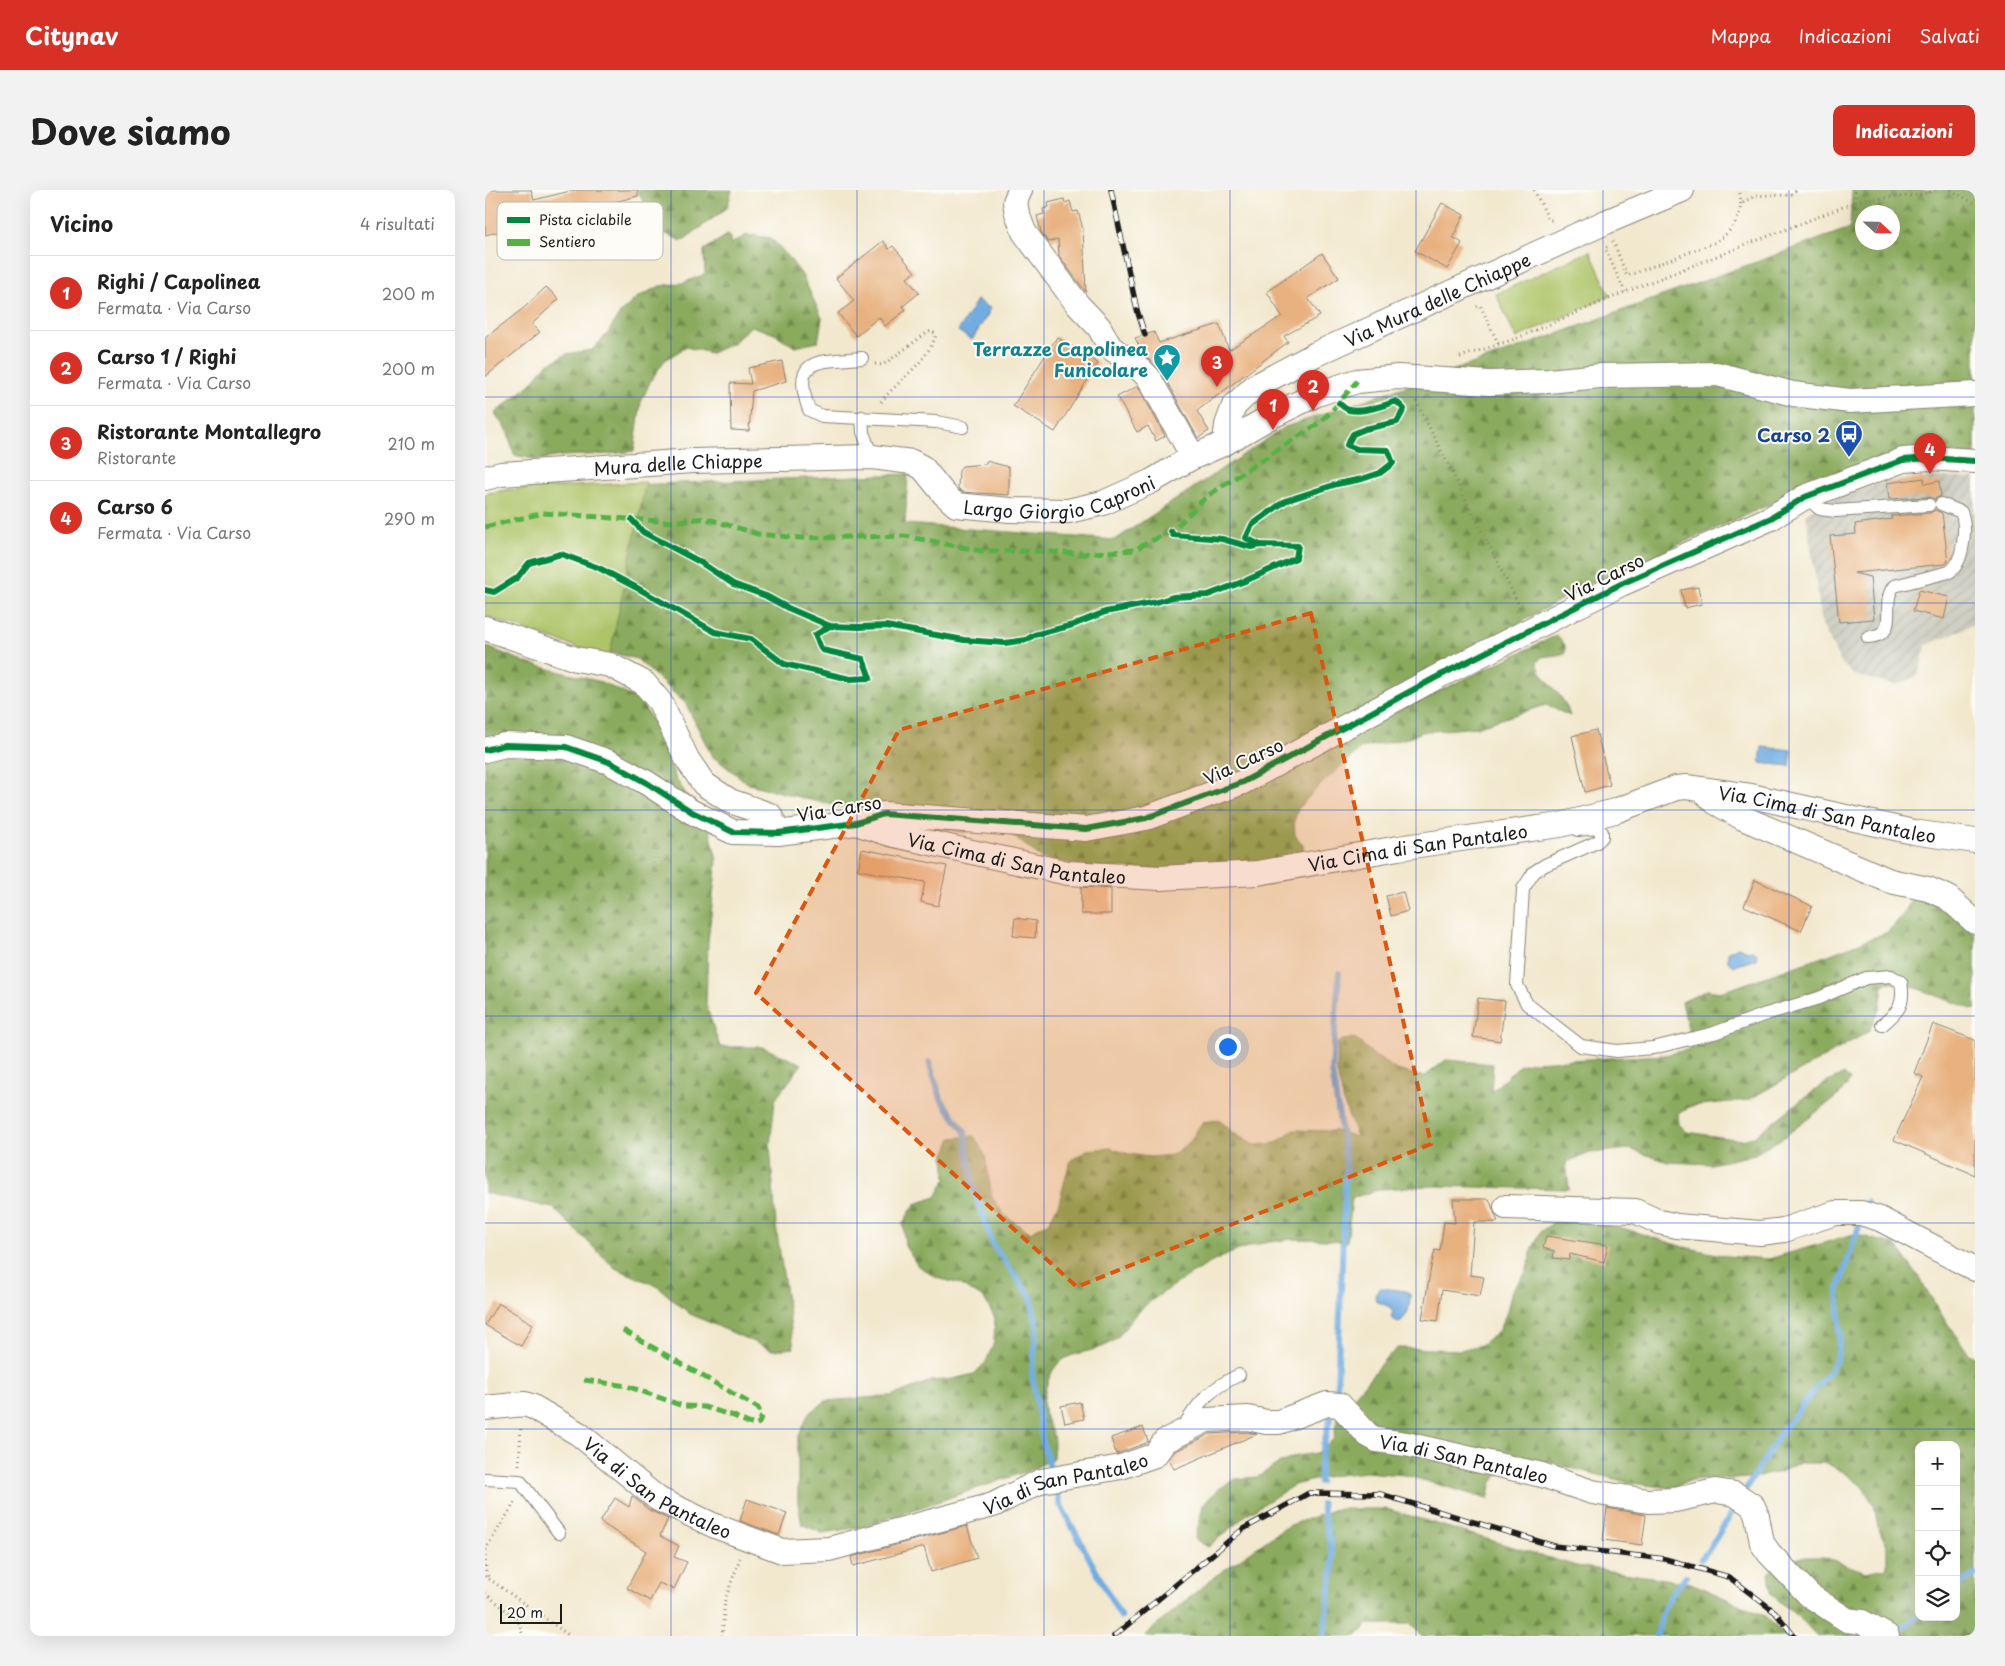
<!DOCTYPE html>
<html lang="it">
<head>
<meta charset="utf-8">
<style>
	body { margin:0; font-family:"Playpen Sans",sans-serif; background:#f2f2f2; color:#222 }
	.controls { position:absolute; right:15px; bottom:15px; display:grid; overflow:hidden; border-radius:10px; box-shadow:0 5px 20px #0002 }
	.controls button { width:45px; height:45px; display:grid; place-items:center; padding:0; border:0; border-bottom:1px solid #e0e0e0; background:#fff; color:#222; font:25px sans-serif }
	.compass { position:absolute; left:1370px; top:15px; width:45px; height:45px; border-radius:50%; background:#fff; box-shadow:0 5px 20px #0002; rotate:112deg }
	.scale { position:absolute; left:15px; bottom:12px; width:62px; box-sizing:border-box; padding-left:5px; border:2px solid #1c1c1c; border-top:0; font-size:14px; line-height:18px; white-space:nowrap; color:#1c1c1c; -webkit-text-stroke:4px #fdfcf7; paint-order:stroke }
	.you { position:absolute; left:742px; top:856px; width:18px; height:18px; margin:-12px; border:4px solid #fff; border-radius:50%; background:#1a73e8; box-shadow:0 0 0 8px #1a73e833 }
	.badge { display:grid; place-items:center; width:32px; height:32px; border-radius:50%; background:#d93025; color:#fff; font-size:16px; font-weight:700 }
	.pin { position:absolute; translate:-50% -41px; filter:drop-shadow(0 1px 2px #0008) }
	.pin::after { content:''; position:absolute; top:26px; width:18px; height:15px; background:inherit; clip-path:polygon(0 0,100% 0,50% 100%) }
	.list { margin:0; padding:0; list-style:none }
	h2 { display:flex; justify-content:space-between; align-items:center; height:65px; margin:0; padding:0 20px; font-size:21px }
	h2 small { font-size:16px; font-weight:400; color:#767676 }
	.list li { display:grid; grid-template-columns:32px 1fr auto; gap:15px; align-items:center; box-sizing:border-box; height:75px; padding:0 20px; border-top:1px solid #e0e0e0 }
	.list b { display:block; font-size:19px; white-space:nowrap }
	.list p { margin:0; font-size:16px; white-space:nowrap; color:#767676 }
	.list em { font-size:16px; font-style:normal; color:#767676 }
	.icon { flex:none; width:28px; height:28px; fill:none; stroke:currentColor; stroke-width:2; stroke-linecap:round; stroke-linejoin:round }
	.map { position:relative; flex:none; width:1490px; height:1446px; overflow:hidden; border-radius:10px }
	header { display:flex; align-items:center; gap:30px; box-sizing:border-box; height:70px; padding:0 25px; background:#d93025; color:#fff }
	header strong { font-size:24px }
	nav { display:flex; gap:28px; margin-inline-start:auto; font-size:18px }
	.intro { display:flex; align-items:center; justify-content:space-between; box-sizing:border-box; height:120px; padding:0 30px }
	h1 { margin:0; font-size:35px }
	.button { padding:12px 22px; border-radius:10px; background:#d93025; color:#fff; font-size:18px; font-weight:700 }
	main { display:flex; gap:30px; padding:0 30px }
	aside { flex:1; background:#fff; border-radius:10px; box-shadow:0 5px 20px #0002 }
	.map>svg:first-child { display:block }
</style>
</head>
<body>
<header>
<strong>Citynav</strong>
<nav><a>Mappa</a><a>Indicazioni</a><a>Salvati</a></nav>
</header>
<div class="intro"><h1>Dove siamo</h1><a class="button">Indicazioni</a></div>
<main>
<aside>
<h2>Vicino<small>4 risultati</small></h2>
<ul class="list">
<li><span class="badge">1</span><div><b>Righi / Capolinea</b><p>Fermata · Via Carso</p></div><em>200 m</em></li>
<li><span class="badge">2</span><div><b>Carso 1 / Righi</b><p>Fermata · Via Carso</p></div><em>200 m</em></li>
<li><span class="badge">3</span><div><b>Ristorante Montallegro</b><p>Ristorante</p></div><em>210 m</em></li>
<li><span class="badge">4</span><div><b>Carso 6</b><p>Fermata · Via Carso</p></div><em>290 m</em></li>
</ul>
</aside>
<div class="map">
<svg width="1490" height="1446" viewBox="0 0 1490 1446">
	<defs>
		<pattern id="industrial-furrows" width="10" height="10" patternUnits="userSpaceOnUse" patternTransform="scale(1.25)"><rect width="10" height="10" fill="#c5c5b8"/><path d="M-1 1l2-2M0 10L10 0M9 11l2-2" fill="none" stroke="#a9a99e"/></pattern>
		<pattern id="forest-firs" width="22" height="20" patternUnits="userSpaceOnUse" patternTransform="scale(1.25)"><rect width="22" height="20" fill="#8aaa5d"/><path d="M5 1l3.5 6h-7zM16 11l3.5 6h-7z" fill="#708a4c"/></pattern>
	</defs>
	<rect width="100%" height="100%" fill="#fdfcf7"/>
	<filter id="ink" filterUnits="userSpaceOnUse"><feTurbulence type="fractalNoise" baseFrequency=".02" numOctaves="2"/><feDisplacementMap in="SourceGraphic" scale="10" xChannelSelector="R" yChannelSelector="G"/><feConvolveMatrix kernelMatrix="1 2 1 2 8 2 1 2 1" color-interpolation-filters="sRGB"/></filter>
	<filter id="wash" filterUnits="userSpaceOnUse"><feTurbulence type="fractalNoise" baseFrequency=".0096" numOctaves="4" result="noise"/><feDisplacementMap in="SourceGraphic" scale="20" xChannelSelector="R" yChannelSelector="G"/><feGaussianBlur stdDeviation="1.12" result="paint"/><feColorMatrix in="noise" values="0 0 0 0 0 0 0 0 0 0 0 0 0 0 0 0 0 1.4 0 .05"/><feComposite in="paint" operator="in"/></filter>
	<g filter="url(#wash)">
		<rect width="100%" height="100%" fill="#f2e8ce"/>
		<path fill="url(#industrial-furrows)" d="M1453 287 1490 288V434L1441 455 1433 486 1410 495 1369 485 1356 473 1337 434 1321 323 1346 308 1400 292Z"/>
		<path fill="url(#forest-firs)" stroke="#53633c" fill-rule="evenodd" d="M152 0H247L242 18 197 51 174 41Z
			M1367 0H1490V266L1322 298 1098 397 855 535 881 536 1072 445 1080 455V464L1056 467 1052 473C1060 496 1079 502 1085 526L1061 515 991 537 937 542 923 548 876 558 831 599 813 619 809 631 810 645 818 655V669L673 680 603 677 557 668 524 643 487 634 480 643 334 612 264 594 227 566 201 514 152 469 96 455 0 304 21 300 423 284 420 334 630 350 800 237 1028 160 1365 38ZM1378 22H1408V52H1378Z
			M244 44 246 54 262 45 286 48 302 65 317 85 337 128 333 152 310 157 290 144 266 136 248 153 226 163 201 157 180 170 166 190 156 212 149 261 125 264 76 266 53 270 29 265 23 243 10 223 46 194 61 175 82 164 107 160 123 143 135 123 153 107 175 96 198 93 220 84 219 60Z
			M0 456 45 474 116 492 154 510 166 528 191 589 203 607 220 620 232 670 223 751 221 815 235 857H277L317 874 290 910 285 955 291 1036 309 1158 287 1160 205 1124 172 1096 130 1078 68 1018 0 1003Z
			M1428 706 1453 712 1490 744V820L1423 795 1402 792 1398 795 1395 818 1383 842 1263 910 1206 916 1193 924 1194 934 1202 942 1256 950 1269 947 1315 911 1341 893 1359 884 1365 890 1355 904 1299 947 1268 965 1226 974 1183 972 1144 959 1105 963 1081 972 1084 999 943 996 896 999 867 1008 862 1052C791 1044 754 1052 694 1092 682 1101 668 1108 657 1118 646 1127 637 1145 627 1152 605 1166 578 1158 566 1184 559 1198 556 1214 561 1228 563 1234 567 1240 568 1246 570 1253 568 1262 568 1269L543 1281 381 1336 337 1343 317 1334 313 1313V1248L324 1223 341 1211 406 1206 446 1191 468 1189 489 1184 501 1172 509 1153 510 1128 499 1108 472 1093 452 1088 433 1076 420 1056 418 1033 430 1014 451 1007 461 989 459 967 467 948 489 946 500 965 507 1007 520 1026 545 1042 564 1032 574 1013 585 971 602 960 625 958 644 964 666 967 687 965 705 952 717 932 734 930 750 944 769 955 791 953 808 940 851 941 872 947 859 914 852 882 853 853 857 850 870 848 890 866 912 880 939 887 961 870 1008 874 1006 902 1035 875 1048 872 1180 865 1205 859V847L1197 812 1222 800 1235 802 1248 798 1343 765 1403 742 1420 722Z
			M1073 1029 1137 1038 1199 1057 1241 1066 1284 1069 1369 1044 1411 1055 1435 1089 1458 1127 1484 1164 1490 1167V1446H1332L1319 1432 1286 1404 1284 1382 1299 1372 1317 1367H1339L1381 1382 1402 1378V1356L1393 1337 1389 1315 1377 1296 1360 1283 1341 1273H1315L1295 1282 1272 1287 1250 1289 1228 1288 1207 1290 1186 1298 1146 1293 1042 1267 1022 1276 1007 1292 1003 1309 920 1285 880 1282 845 1286 809 1295 764 1323 723 1357 710 1349 718 1315 732 1300 751 1289 773 1287 791 1275 812 1266 832 1263 849 1249 852 1227 900 1169 913 1158 975 1160 996 1155 1013 1142 1022 1122 1027 1100 1041 1083 1046 1063 1055 1042ZM1434 1255H1471V1427H1434Z
			M851 1319H902L1091 1376 1206 1393 1280 1426 1300 1446H937L926 1434H883L873 1446H659L729 1387 803 1336Z"/>
		<path fill="#aec469" stroke="#657042" d="M1105 61 1125 106 1031 148 1011 104Z
			M161 292 124 468 0 426V304L21 300Z"/>
		<path fill="#71ade2" stroke="#46647f" d="M492 110 506 119 487 150 473 141Z
			M1277 557 1307 560 1305 576 1275 573Z
			M1253 757 1263 761H1268L1272 764 1271 769 1250 776 1243 772V762Z
			M896 1098 921 1101 925 1104C925 1115 924 1127 913 1133L906 1127 908 1122 905 1117 891 1111 890 1106 892 1101Z"/>
		<g fill="none" stroke-linecap="round" stroke-linejoin="round">
			<path stroke="#71ade2" stroke-width="6" d="M444 872 456 909 480 942 489 1000 508 1055 546 1107 552 1138 547 1183 558 1253 567 1284
				M849 1210 852 1199 861 972 847 881 854 783
				M835 1292C833 1268 842 1243 847 1220
				M570 1294 575 1314 636 1427
				M1258 1304 1297 1241 1346 1180 1353 1165 1355 1142 1353 1101 1382 1012
				M837 1314C839 1335 848 1355 848 1376L839 1446
				M1216 1369 1225 1358 1253 1313
				M1471 1397 1490 1384
				M1172 1446C1178 1415 1181 1410 1201 1386
				M1407 1446 1434 1425"/>
		</g>
		<g id="blocks">
			<path fill="#e8b280" d="M0 0H46L49 10 89 0H153V6L0 45Z
				M579 9 580 13 585 11 588 22 593 21 598 39 601 102 574 66 573 49 563 52 556 42 552 26 559 24 558 19 564 17 563 13Z
				M957 13 979 25 968 47 977 53 962 79 930 61Z
				M398 51 404 59 408 56 430 82 422 88 434 103 418 116 421 120 400 136 394 127 371 146 353 123 369 111 351 88Z
				M837 63 854 88 823 108 835 126 799 146 803 152 712 221 724 241 713 248 676 181 659 165 650 148 669 142 674 153 734 134 744 160 797 126 782 102Z
				M61 97 74 109 47 134 55 142 0 187V148L40 117Z
				M572 147 613 173 570 242 528 216Z
				M297 171 301 191 267 201 264 241 246 240 245 193 266 194 263 178Z
				M653 196 680 246 671 251 663 236 652 242 632 207Z
				M501 271 524 277V305L477 302 473 298 474 281 477 276 501 274Z
				M1439 288 1440 294 1454 291 1456 306 1450 309 1443 307 1404 309 1402 293Z
				M1450 320 1457 323 1463 372 1460 374 1369 383 1385 387 1389 429 1354 432 1345 346 1371 344 1370 334 1407 329 1406 326 1445 323Z
				M1213 397 1217 414 1200 418 1196 400Z
				M1434 400 1464 407 1459 429 1428 421Z
				M1111 540 1125 595 1100 602 1087 546Z
				M377 659 462 676 453 716 436 712 440 692 373 680Z
				M1270 690 1327 716 1316 741 1259 716Z
				M596 697 626 699V724H596Z
				M918 702 923 721 906 726 901 706Z
				M530 728 551 731 550 748 528 746Z
				M993 808 1020 811 1015 851 988 847Z
				M1448 834 1490 850V985L1409 950 1438 887 1429 883Z
				M968 1009H1004L1013 1032H989L985 1085 999 1087 995 1106 957 1100 953 1131 937 1129 946 1077 950 1060 955 1061 959 1032 970 1033Z
				M1061 1046 1123 1055 1119 1072 1085 1064 1084 1070 1068 1068 1069 1061 1058 1058Z
				M13 1113 48 1134 36 1156 0 1135Z
				M595 1212 599 1229 580 1233 576 1216Z
				M658 1237 663 1251 661 1253 631 1264 626 1248Z
				M762 1242 772 1244 689 1279 684 1269 689 1262 725 1244Z
				M147 1306 164 1320 183 1329 175 1346 194 1356 189 1367 202 1372 189 1399 174 1393 165 1411 142 1398 161 1361 115 1332 130 1308 144 1317Z
				M262 1309 302 1323 294 1345 255 1331Z
				M1122 1318 1161 1325 1157 1355 1118 1350Z
				M482 1336 492 1368 446 1382 439 1357 368 1376 366 1367Z"/>
		</g>
	</g>
	<g filter="url(#ink)">
		<use href="#blocks" fill-opacity="0" stroke="#878275" stroke-width="1"/>
		<g fill="none" stroke-linecap="round" stroke-linejoin="round">
			<defs>
				<path id="service" d="M377 168C334 172 305 166 324 220L337 226 452 232 478 237
					M377 227 378 242 387 267
					M1320 307 1335 319 1350 321 1444 315
					M1383 447C1417 445 1394 414 1409 396L1464 382C1479 373 1482 337 1476 322L1456 314
					M1093 640 1111 638 1117 642V647L1112 652 1060 675 1049 682 1038 699 1032 795 1042 814 1096 856 1132 861 1168 858 1229 843 1281 824 1334 808 1381 788 1406 786 1416 792C1420 815 1414 821 1397 835
					M697 1239C713 1212 726 1198 754 1185
					M0 1289 35 1291 74 1343"/>
				<g id="minor">
					<path d="M535 0 530 12 532 23 539 42 593 115 614 137 625 157 656 180 664 188 708 267"/>
					<path id="s1" d="M740 253 742 235 749 216 769 197 831 164 1121 32 1197 0"/>
					<path id="s2" d="M0 288 16 284 208 271 387 267 427 272 438 278 459 304 471 315 525 320 583 321 618 313 629 308 667 291 706 268 740 253 783 228 832 204 872 191 913 187 1005 193 1063 191 1115 186 1232 184 1308 204 1365 211 1490 204"/>
					<path d="M0 438 91 469 125 475 159 493 175 512 202 569 219 594 245 611 285 625 293 643"/>
					<path d="M0 560 20 555 81 557 124 572 162 593 207 622 248 642 293 643 371 633 399 624 601 639 661 628 758 592 950 488 1136 394 1286 328 1320 307 1418 270 1444 268 1490 271"/>
					<path d="M1217 600 1230 612 1258 628 1405 691 1443 699 1462 707 1490 732"/>
					<path id="s3" d="M371 633 409 645 583 683 675 688 773 683 913 658 1075 635 1130 621 1191 598 1201 597 1266 606 1428 642 1490 651"/>
					<path d="M1021 1017 1150 1021 1174 1032 1192 1036 1275 1043 1299 1040 1350 1023H1376L1395 1029 1490 1079"/>
					<path id="s4" d="M0 1218 40 1214 48 1217 94 1244 173 1309 230 1336 297 1361 344 1359 508 1315 556 1291 636 1277 670 1265 680 1251 721 1230 763 1228 781 1232H794L842 1214 855 1215 883 1245 892 1250 921 1254 1057 1285 1107 1302 1163 1311 1190 1310 1231 1301 1250 1304 1268 1316 1272 1326 1277 1353 1284 1363 1324 1405 1362 1430 1377 1432 1402 1446"/>
				</g>
			</defs>
			<use href="#service" stroke="#878275" stroke-width="14"/>
			<use href="#minor" stroke="#878275" stroke-width="26"/>
			<path stroke="#878275" stroke-width="3" stroke-dasharray="1 4" stroke-linecap="butt" d="M1049 0 1064 30H1070
				M1466 0 1490 14
				M1370 12V0
				M1258 13C1274 0 1289 8 1308 4L1311 0
				M1128 51 1142 86 1229 53C1249 41 1260 23 1254 0
				M1122 57 1120 58 1140 102
				M992 117 995 115 1014 155
				M975 167 1030 149 1140 102 1376 10 1434 5 1450 0
				M390 174 398 175 443 142 447 141 451 145C441 174 414 189 396 212
				M931 211 1036 419
				M34 1275 36 1236
				M0 1360 30 1312
				M0 1366 1 1383 4 1387
				M0 1386 85 1446
				M0 1403 33 1430 38 1446
				M237 1446 240 1410 255 1368"/>
			<use href="#service" stroke="#fff" stroke-width="12"/>
			<use href="#minor" stroke="#fff" stroke-width="24"/>
			<defs>
				<path id="rail" d="M626 0 652 120 660 145
					M629 1446 758 1339 824 1303 895 1304 1069 1356 1180 1369 1244 1387 1290 1422 1309 1446"/>
			</defs>
			<use href="#rail" stroke="#1c1c1c" stroke-width="5.5"/>
			<use href="#rail" stroke="#fdfcf7" stroke-width="4" stroke-dasharray="11" stroke-linecap="butt"/>
			<path stroke="#55b145" stroke-width="5" stroke-dasharray="10 5" stroke-linecap="butt" d="M0 337 58 323 187 332 220 328 273 344 315 348 420 346 497 361H550L597 364 649 360 689 339 722 306 831 235 846 222 872 191
				M99 1190 142 1196 198 1216 219 1217 249 1226 263 1233 270 1235 274 1233 277 1226 273 1218 136 1139"/>
			<defs>
				<path id="cycleway" d="M147 330 158 342 215 372 248 394 281 406 303 418 345 436 374 437 401 436 479 450 520 453 541 450 549 445 588 435 620 422 672 412 688 407 723 405 760 391 811 368 813 356 776 355 766 357 737 349 688 345 686 341
					M775 355 761 348 767 335 800 311 852 294 877 289 895 283 908 273 903 260 872 259 862 255 868 244 880 239 912 232 919 219 911 211C899 216 876 223 864 220 860 219 856 215 854 213
					M0 400 9 402 32 388 44 373 76 364 114 378 154 399 230 442 266 449 299 474 365 489 385 488 378 469 337 460 330 445 345 436
					M0 560 20 555 81 557 124 572 162 593 207 622 248 642 293 643 371 633 399 624 601 639 661 628 758 592 950 488 1136 394 1286 328 1320 307 1418 270 1444 268 1490 271"/>
			</defs>
			<use href="#cycleway" stroke="#fdfcf7" stroke-width="9"/>
			<use href="#cycleway" stroke="#00873e" stroke-width="6"/>
		</g>
	</g>
	<path fill="#de560d" fill-opacity="0.2" stroke="#de560d" stroke-width="4" stroke-dasharray="10 6" stroke-linejoin="round" d="M826 423 946 954 592 1097 271 803 414 540Z"/>
	<path fill="none" stroke="#1d4ed8" stroke-width="1" stroke-opacity="0.55" d="M186 0V1446M372 0V1446M559 0V1446M745 0V1446M931 0V1446M1118 0V1446M1304 0V1446M0 207H1490M0 413H1490M0 620H1490M0 826H1490M0 1033H1490M0 1239H1490"/>
	<defs>
		<symbol id="sight-pin" viewBox="-11 -11 22 30"><path d="M0 17L-7.5 6A9.5 9.5 0 1 1 7.5 6Z" fill="#0f9aa8" stroke="#fdfcf7"/><path d="M0-6L1.8-2.2L6-1.7L2.9 1.2L3.7 5.4L0 3.3L-3.7 5.4L-2.9 1.2L-6-1.7L-1.8-2.2Z" fill="#fff"/></symbol>
		<symbol id="bus-pin" viewBox="-11 -11 22 30"><path d="M0 17L-7.5 6A9.5 9.5 0 1 1 7.5 6Z" fill="#1a4fb4" stroke="#fdfcf7"/><path d="M-5-6H5V4H4V6H2V4H-2V6H-4V4H-5ZM-3.5-4V0h7V-4ZM-3.5 1.2v1.5H-2V1.2ZM2 1.2v1.5H3.5V1.2Z" fill="#fff"/></symbol>
	</defs>
	<g fill-rule="evenodd">
		<use href="#sight-pin" x="666" y="152" width="32" height="43"/>
		<use href="#bus-pin" x="1348" y="228" width="32" height="43"/>
	</g>
	<g text-anchor="middle" dominant-baseline="central" stroke-width="4" stroke-linejoin="round" paint-order="stroke">
		<g font-size="18" fill="#1c1c1c" stroke="#fdfcf7">
			<text stroke="none"><textPath href="#s1" startOffset="269">Via Mura delle Chiappe</textPath></text>
			<text stroke="none"><textPath href="#s2" startOffset="194">Mura delle Chiappe</textPath></text>
			<text stroke="none"><textPath href="#s2" startOffset="596">Largo Giorgio Caproni</textPath></text>
			<text transform="translate(1119 387) rotate(-26)">Via Carso</text>
			<text transform="translate(758 571) rotate(-25)">Via Carso</text>
			<text transform="translate(354 618) rotate(-9)">Via Carso</text>
			<text stroke="none"><textPath href="#s3" startOffset="990">Via Cima di San Pantaleo</textPath></text>
			<text stroke="none"><textPath href="#s3" startOffset="570">Via Cima di San Pantaleo</textPath></text>
			<text stroke="none"><textPath href="#s3" startOffset="165">Via Cima di San Pantaleo</textPath></text>
			<text stroke="none"><textPath href="#s4" startOffset="1068">Via di San Pantaleo</textPath></text>
			<text stroke="none"><textPath href="#s4" startOffset="632">Via di San Pantaleo</textPath></text>
			<text stroke="none"><textPath href="#s4" startOffset="198">Via di San Pantaleo</textPath></text>
		</g>
		<g font-size="18" font-weight="bold" fill="#0d838f" stroke="#fdfcf7" text-anchor="end">
			<text x="663" y="158">Terrazze Capolinea<tspan x="663" dy="21">Funicolare</tspan></text>
		</g>
		<g font-size="18" font-weight="bold" fill="#164399" stroke="#fdfcf7" text-anchor="end">
			<text x="1345" y="244">Carso 2</text>
		</g>
	</g>
	<rect x="12" y="12" width="166" height="58" rx="8" fill="#fdfcf7" stroke="#bab9b5" stroke-width="1"/>
	<rect x="22" y="27" width="23" height="6" fill="#00873e"/>
	<rect x="22" y="49" width="23" height="7" fill="#55b145"/>
	<g font-size="14" fill="#1c1c1c">
		<text x="54" y="35">Pista ciclabile</text>
		<text x="54" y="57">Sentiero</text>
	</g>
</svg>
<div class="controls">
<button>+</button>
<button>−</button>
<button><svg class="icon" aria-label="locate" viewBox="0 0 24 24"><circle cx="12" cy="12" r="6"/><path d="M12 2v4M12 18v4M2 12h4M18 12h4"/></svg></button>
<button><svg class="icon" aria-label="layers" viewBox="0 0 24 24"><path d="M12 4l9 5-9 5-9-5zM3 14l9 5 9-5"/></svg></button>
</div>
<svg class="compass" viewBox="-18 -18 36 36"><path d="M0-13l5 13h-10z" fill="#e53935"/><path d="M0 13l5-13h-10z" fill="#767676"/></svg>
<div class="scale">20 m</div>
<div class="you"></div>
<div class="pin badge" style="left:788px;top:240px">1</div>
<div class="pin badge" style="left:828px;top:221px">2</div>
<div class="pin badge" style="left:732px;top:197px">3</div>
<div class="pin badge" style="left:1445px;top:284px">4</div>
</div>
</main>
</body>
</html>
